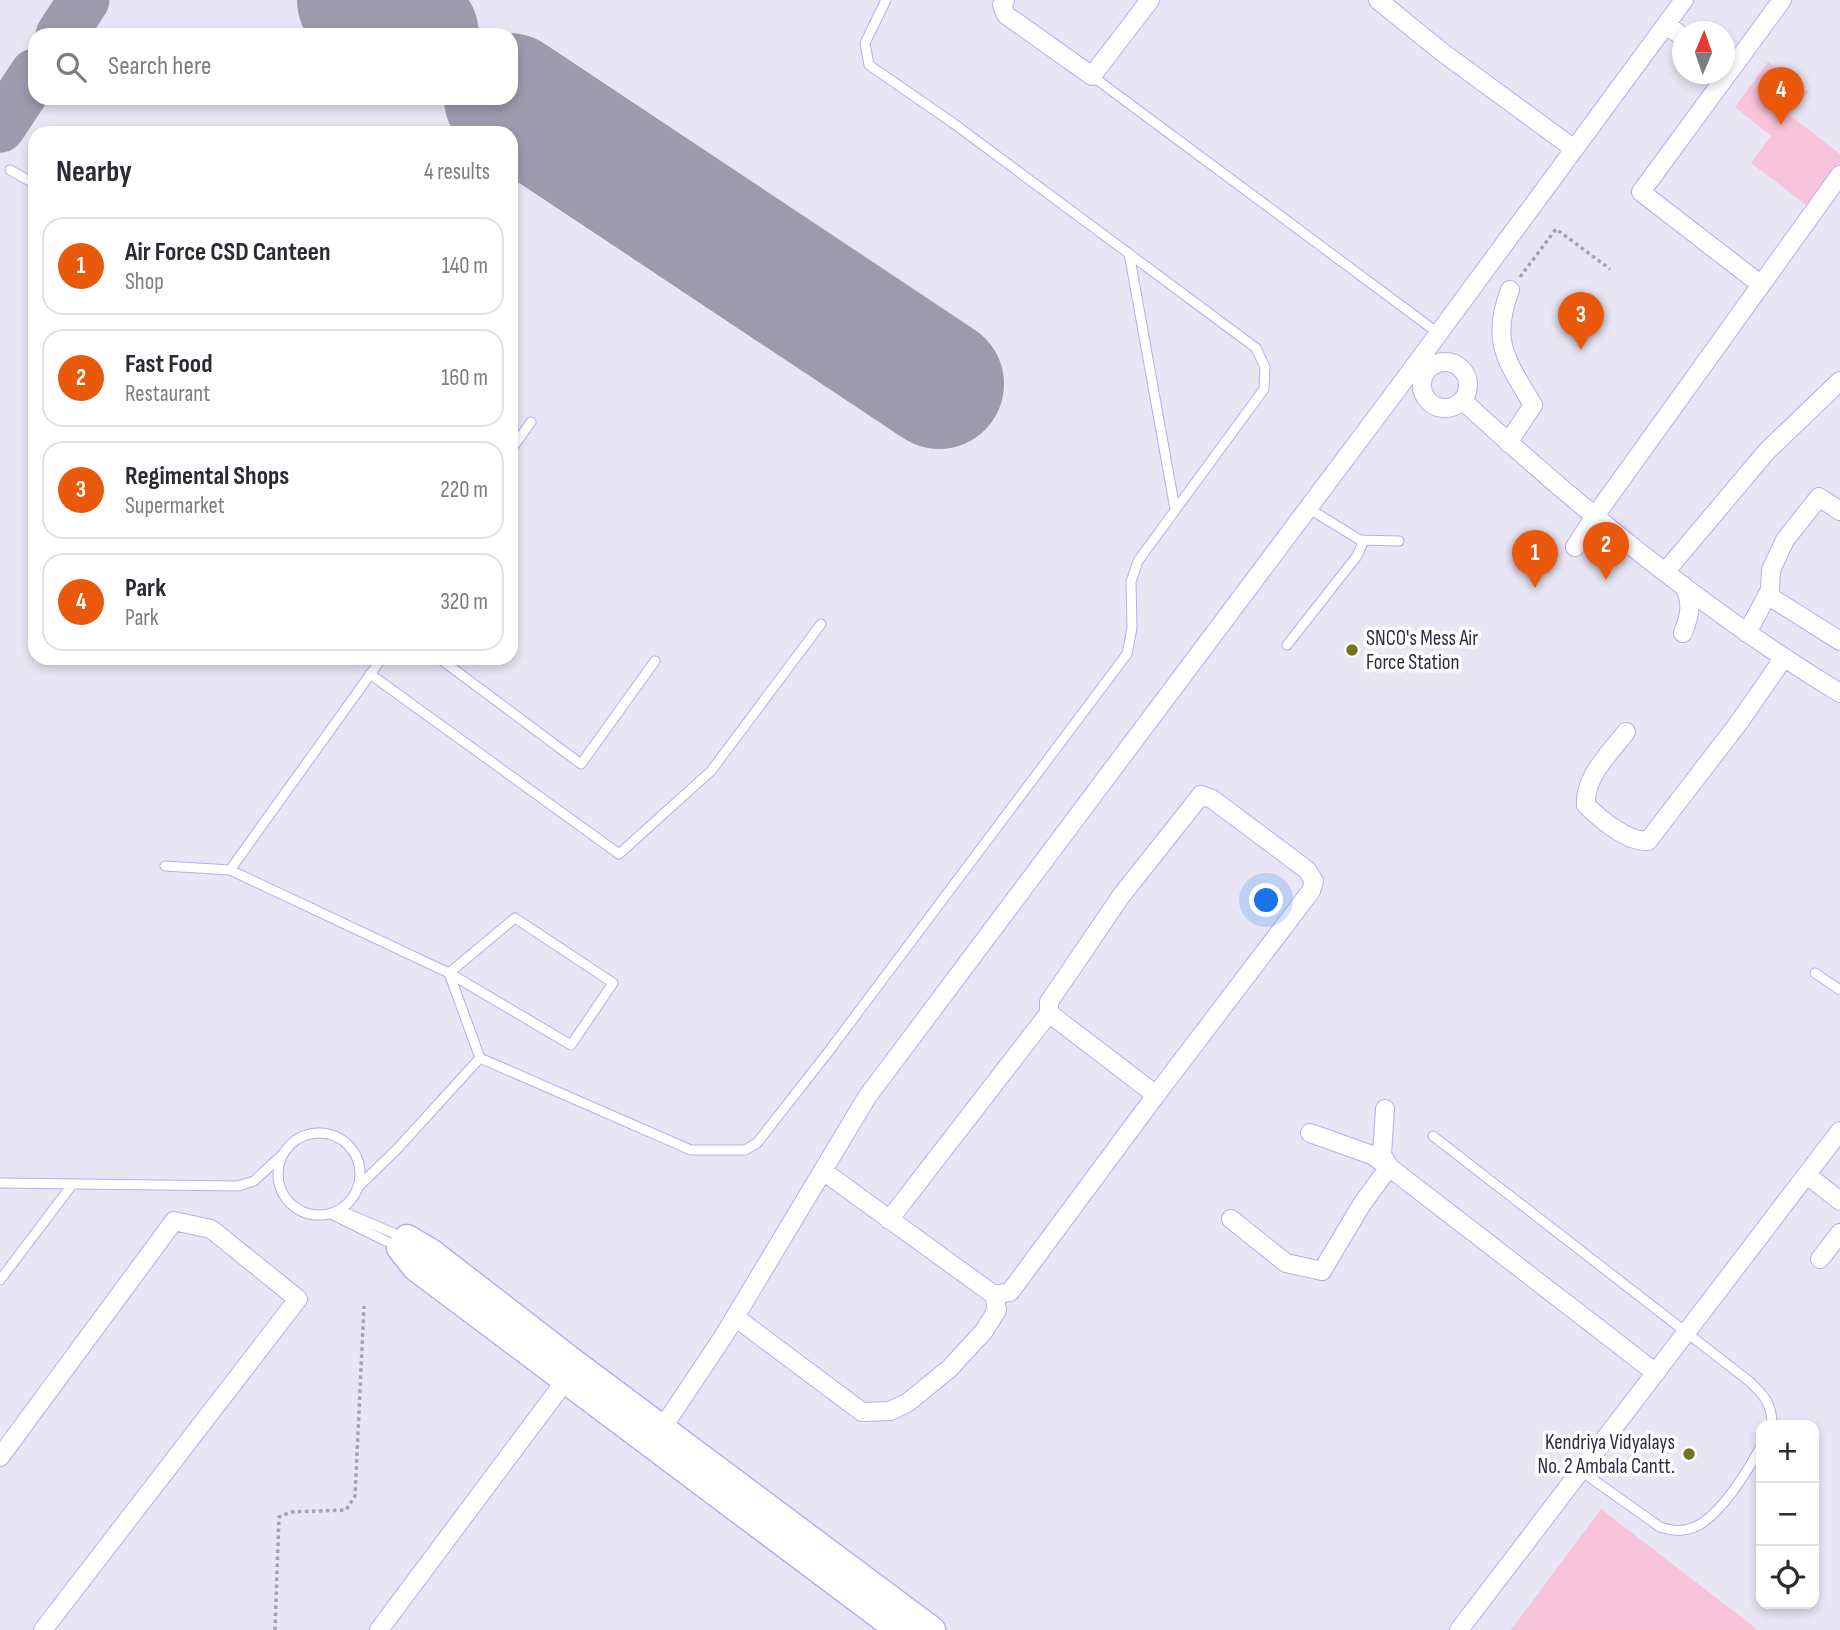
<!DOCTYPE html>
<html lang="en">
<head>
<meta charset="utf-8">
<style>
	body { margin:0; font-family:"Sofia Sans Condensed",sans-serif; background:#f7f7f7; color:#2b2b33 }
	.controls { position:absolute; right:21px; bottom:21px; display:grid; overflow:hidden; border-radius:14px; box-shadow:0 4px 10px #0003 }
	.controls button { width:63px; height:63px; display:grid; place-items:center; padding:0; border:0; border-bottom:2px solid #e1e1e2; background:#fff; color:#2b2b33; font:35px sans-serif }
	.compass { position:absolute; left:1672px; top:21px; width:63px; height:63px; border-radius:50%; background:#fff; box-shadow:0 4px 10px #0003; rotate:2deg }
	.you { position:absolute; left:1267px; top:901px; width:24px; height:24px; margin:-18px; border:5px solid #fff; border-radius:50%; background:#1a73e8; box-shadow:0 0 0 10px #1a73e833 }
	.badge { display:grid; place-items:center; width:46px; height:46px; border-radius:50%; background:#ea580c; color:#fff; font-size:23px; font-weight:700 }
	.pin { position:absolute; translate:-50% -58px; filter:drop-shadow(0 2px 4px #0008) }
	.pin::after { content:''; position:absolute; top:37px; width:24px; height:21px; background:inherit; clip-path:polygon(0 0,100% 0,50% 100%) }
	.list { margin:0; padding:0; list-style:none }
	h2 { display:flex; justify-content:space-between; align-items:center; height:91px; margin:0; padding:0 28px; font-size:30px }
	h2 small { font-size:23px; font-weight:400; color:#7c7c81 }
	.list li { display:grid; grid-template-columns:46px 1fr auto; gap:21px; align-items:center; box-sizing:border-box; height:98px; margin:0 14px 14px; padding:0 14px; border:2px solid #e1e1e2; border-radius:21px }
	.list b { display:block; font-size:26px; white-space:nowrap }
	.list p { margin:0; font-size:23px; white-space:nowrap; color:#7c7c81 }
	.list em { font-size:23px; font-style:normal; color:#7c7c81 }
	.icon { flex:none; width:38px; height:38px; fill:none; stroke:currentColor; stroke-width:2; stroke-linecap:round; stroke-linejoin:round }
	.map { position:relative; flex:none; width:1840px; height:1630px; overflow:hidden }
	.search { position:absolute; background:#fff; box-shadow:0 4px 10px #0003; left:28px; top:28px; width:490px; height:77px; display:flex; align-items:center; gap:18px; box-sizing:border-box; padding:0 24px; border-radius:21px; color:#7c7c81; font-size:26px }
	.panel { position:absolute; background:#fff; box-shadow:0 4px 10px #0003; left:28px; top:126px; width:490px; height:539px; border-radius:21px }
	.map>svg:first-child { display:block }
</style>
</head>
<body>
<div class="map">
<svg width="1840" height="1630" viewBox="0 0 1840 1630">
	<rect width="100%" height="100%" fill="#e8e6f5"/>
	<path fill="#f7c4da" d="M1768 62 1808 92 1790 115 1840 154V165L1809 207 1751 163 1771 136 1735 107Z
		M1601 1509 1758 1630H1511Z"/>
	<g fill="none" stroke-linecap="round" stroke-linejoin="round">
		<path stroke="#9e9aae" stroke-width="51" d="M61 35 84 0
			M0 127 35 74"/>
		<path stroke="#9e9aae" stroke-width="130" d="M362 0 414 35
			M509 98 939 384"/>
		<defs>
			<path id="service" d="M1092 76 1438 333
				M10 170 35 184
				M1129 253 1175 509
				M511 450 531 422
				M1308 508 1360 540 1399 541
				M1287 645 1357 556 1364 540
				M439 658 581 764 655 661
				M370 674 619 854 711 771 821 624
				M165 866 230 870 449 973 571 1045 613 983 515 918 449 973 480 1058 398 1148 357 1188
				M230 870 382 658
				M1815 973 1840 990
				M480 1058 691 1150H745L757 1143 829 1051 1127 654 1132 628 1131 582 1138 561 1264 389 1265 367 1256 348 953 123 869 65 865 43 886 0
				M278 1174a41 41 0 1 1 82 0a41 41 0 1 1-82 0Z
				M1433 1136 1749 1381C1764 1395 1772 1404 1772 1425
				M0 1183 238 1186 254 1181 282 1155
				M339 1210 405 1238
				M331 1214 398 1247
				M0 1280 72 1185
				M1581 1471 1660 1527C1669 1530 1682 1532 1692 1528 1718 1520 1749 1469 1761 1446"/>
			<path id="minor" d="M1005 0 1002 5 1006 15 1092 76 1150 0
				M1378 0 1442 52 1573 148
				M1666 25 1682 36
				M1760 284 1641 192 1782 0
				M1422 385a23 23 0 1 1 46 0a23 23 0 1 1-46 0Z
				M1462 400C1577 506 1706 612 1840 693
				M1508 443 1533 405C1507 361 1490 342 1510 290
				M1575 547 1595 516 1840 175
				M1666 571 1767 451 1840 381
				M1767 595 1840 641
				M1683 633C1690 615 1693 602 1683 585
				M1747 633 1770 590 1771 570 1785 540 1819 497 1840 511
				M1626 732C1610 753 1584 777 1586 805 1600 819 1627 842 1648 841L1740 721 1783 659
				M1049 1013V1002L1121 896 1201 795 1212 799 1307 870 1314 881 1311 891 1156 1095
				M1385 1109 1382 1154 1389 1167
				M1310 1133 1372 1155 1389 1167
				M1807 1175 1840 1201
				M1231 1219 1286 1263 1322 1271 1362 1204 1389 1167 1656 1373
				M889 1220 1049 1013 1156 1095 1010 1292 994 1295
				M1820 1259 1840 1233
				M735 1317 862 1412 890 1411 907 1403 949 1369 984 1331 997 1310 994 1295 823 1171
				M663 1427 723 1337 867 1097 1402 383 1684 0
				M0 1457 174 1221 211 1229 298 1299 43 1630
				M379 1630 565 1381
				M1459 1630 1840 1131"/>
			<path id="secondary" d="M407 1238 432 1253 573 1362 932 1630
				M400 1248 416 1268 899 1630"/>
		</defs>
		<use href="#service" stroke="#b7acf1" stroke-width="11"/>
		<use href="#minor" stroke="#b7acf1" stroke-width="20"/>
		<use href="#secondary" stroke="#b7acf1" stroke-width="29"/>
		<path stroke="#a4a1b4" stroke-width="3.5" stroke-dasharray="3.5 3.5" stroke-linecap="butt" d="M1520 277 1556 229 1610 269
			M275 1630 279 1517 291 1512 346 1510 355 1496 364 1306"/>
		<use href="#service" stroke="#fff" stroke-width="9"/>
		<use href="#minor" stroke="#fff" stroke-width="18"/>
		<use href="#secondary" stroke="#fff" stroke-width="26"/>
	</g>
	<g fill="#73751b" stroke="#fff" stroke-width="2.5">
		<circle cx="1352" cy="650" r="7"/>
		<circle cx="1689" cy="1454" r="7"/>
	</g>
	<g text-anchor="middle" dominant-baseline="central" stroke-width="7" stroke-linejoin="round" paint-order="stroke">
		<g font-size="21" fill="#2f2b46" stroke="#fff" text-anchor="start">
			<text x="1366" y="638">SNCO's Mess Air<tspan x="1366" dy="24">Force Station</tspan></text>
			<text x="1675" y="1442" text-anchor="end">Kendriya Vidyalays<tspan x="1675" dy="24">No. 2 Ambala Cantt.</tspan></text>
		</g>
	</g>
</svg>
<div class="controls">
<button>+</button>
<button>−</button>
<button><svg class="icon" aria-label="locate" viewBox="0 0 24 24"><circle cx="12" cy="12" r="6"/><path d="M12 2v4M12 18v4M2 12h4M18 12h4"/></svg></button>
</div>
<svg class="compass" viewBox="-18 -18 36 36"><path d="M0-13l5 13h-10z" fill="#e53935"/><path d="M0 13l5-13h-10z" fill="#7c7c81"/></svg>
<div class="you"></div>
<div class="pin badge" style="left:1535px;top:588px">1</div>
<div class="pin badge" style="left:1606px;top:580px">2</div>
<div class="pin badge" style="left:1581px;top:350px">3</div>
<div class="pin badge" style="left:1781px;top:125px">4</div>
<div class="search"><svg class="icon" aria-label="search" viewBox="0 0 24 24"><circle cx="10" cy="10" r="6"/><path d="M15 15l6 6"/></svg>Search here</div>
<section class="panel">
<h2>Nearby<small>4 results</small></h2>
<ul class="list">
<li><span class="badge">1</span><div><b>Air Force CSD Canteen</b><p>Shop</p></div><em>140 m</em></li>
<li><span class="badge">2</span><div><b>Fast Food</b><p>Restaurant</p></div><em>160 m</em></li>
<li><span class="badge">3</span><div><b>Regimental Shops</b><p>Supermarket</p></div><em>220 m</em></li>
<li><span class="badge">4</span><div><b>Park</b><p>Park</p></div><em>320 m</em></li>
</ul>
</section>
</div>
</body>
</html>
